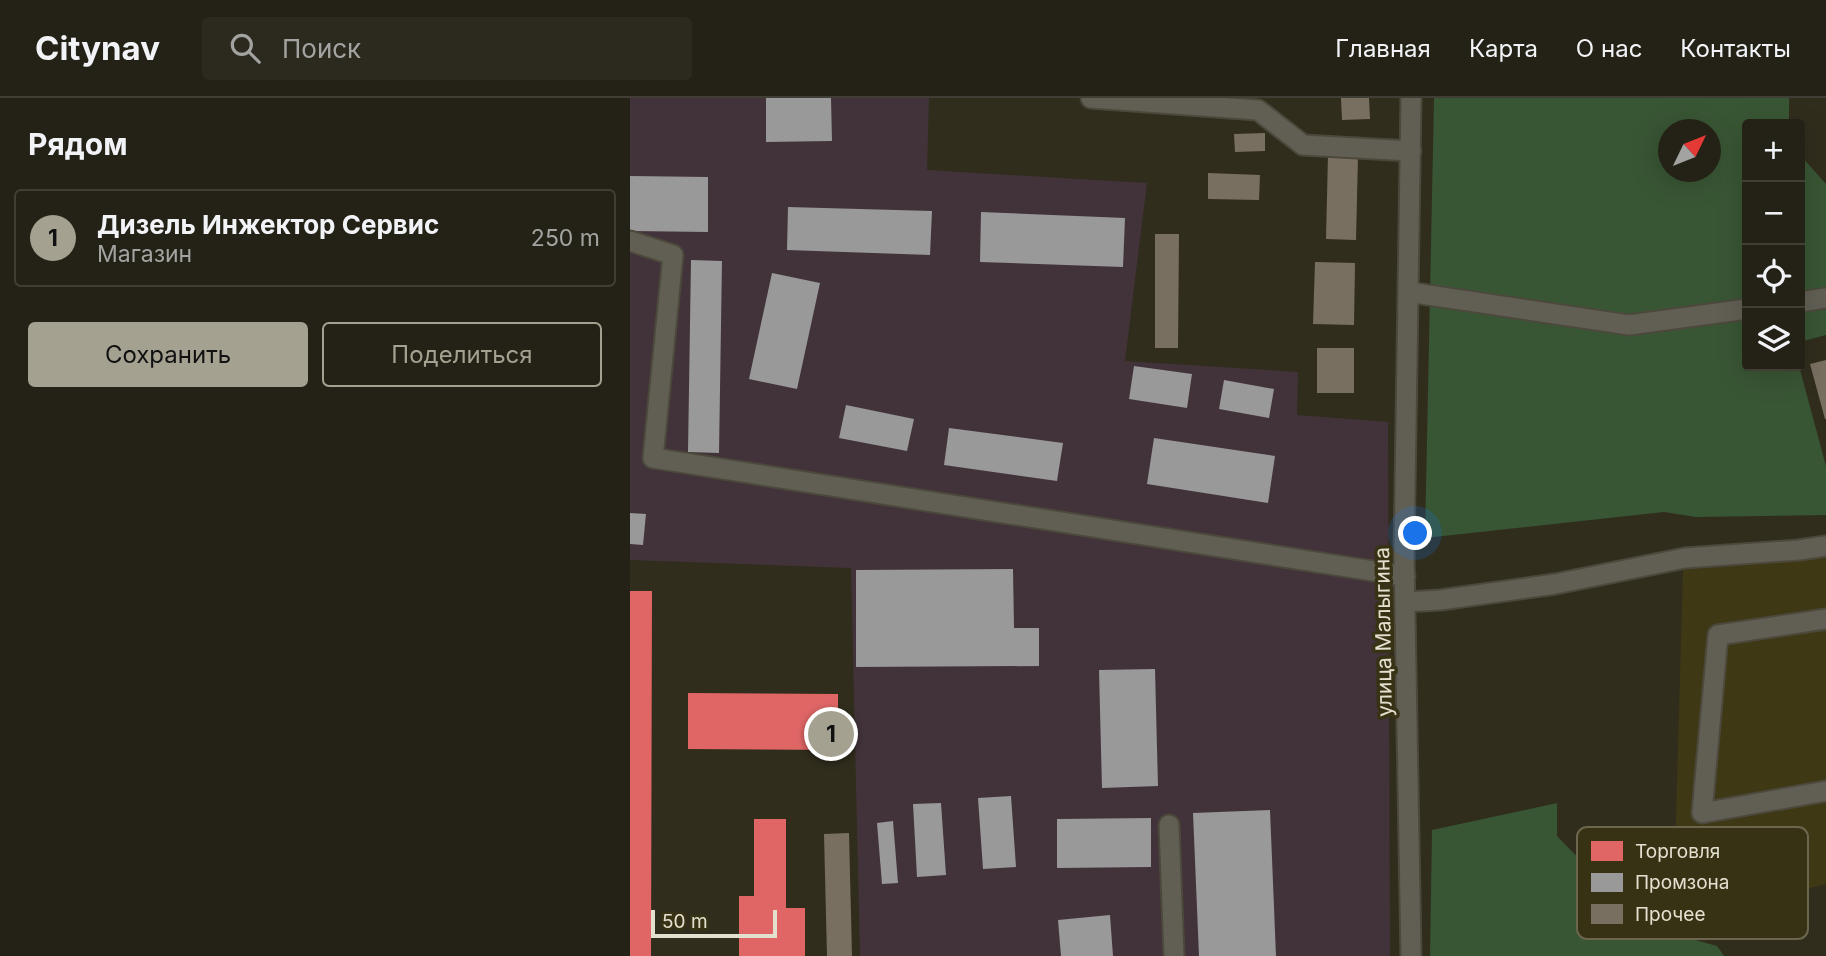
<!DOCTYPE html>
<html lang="ru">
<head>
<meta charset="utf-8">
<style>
	body { margin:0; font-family:Inter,sans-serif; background:#2c2a1f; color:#f1f3f6 }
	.controls { position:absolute; right:21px; top:21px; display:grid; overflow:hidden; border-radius:7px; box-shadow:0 7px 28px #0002 }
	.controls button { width:63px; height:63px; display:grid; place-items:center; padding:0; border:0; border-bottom:2px solid #413f35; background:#242216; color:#f1f3f6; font:35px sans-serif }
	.compass { position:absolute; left:1028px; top:21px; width:63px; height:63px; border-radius:50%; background:#242216; box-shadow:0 7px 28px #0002; rotate:47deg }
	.scale { position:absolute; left:21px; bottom:18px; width:126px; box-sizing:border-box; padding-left:7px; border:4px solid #e3e0cf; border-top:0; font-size:19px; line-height:24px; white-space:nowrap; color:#e3e0cf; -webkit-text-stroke:5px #383215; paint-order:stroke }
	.you { position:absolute; left:786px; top:436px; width:24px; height:24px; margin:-18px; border:5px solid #fff; border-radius:50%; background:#1a73e8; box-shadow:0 0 0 10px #1a73e833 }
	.badge { display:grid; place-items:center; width:46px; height:46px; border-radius:50%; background:#a4a191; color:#111; font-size:23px; font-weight:700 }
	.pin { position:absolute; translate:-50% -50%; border:4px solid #fff; box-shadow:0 2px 7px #0006 }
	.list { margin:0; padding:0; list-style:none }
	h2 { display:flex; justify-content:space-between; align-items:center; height:91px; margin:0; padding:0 28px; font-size:30px }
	h2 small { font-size:23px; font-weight:400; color:#a3a4a1 }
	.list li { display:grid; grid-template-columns:46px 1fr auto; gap:21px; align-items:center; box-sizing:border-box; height:98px; margin:0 14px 14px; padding:0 14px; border:2px solid #413f35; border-radius:7px }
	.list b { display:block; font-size:26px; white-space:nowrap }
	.list p { margin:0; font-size:23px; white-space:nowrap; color:#a3a4a1 }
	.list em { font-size:23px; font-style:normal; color:#a3a4a1 }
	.actions { display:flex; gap:14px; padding:21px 28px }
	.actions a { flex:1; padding:16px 0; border:2px solid #a4a191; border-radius:7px; text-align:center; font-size:24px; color:#a4a191 }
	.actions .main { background:#a4a191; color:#111 }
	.icon { flex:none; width:38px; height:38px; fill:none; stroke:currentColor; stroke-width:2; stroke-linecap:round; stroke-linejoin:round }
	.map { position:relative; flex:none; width:1196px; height:858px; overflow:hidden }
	header { display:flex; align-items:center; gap:42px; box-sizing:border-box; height:98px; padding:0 35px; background:#242216; border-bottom:2px solid #413f35 }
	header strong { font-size:33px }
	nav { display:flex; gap:38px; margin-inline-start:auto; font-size:24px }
	.search { width:490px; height:63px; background:#2c2a1f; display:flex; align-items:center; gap:18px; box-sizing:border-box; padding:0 24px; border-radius:7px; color:#a3a4a1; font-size:26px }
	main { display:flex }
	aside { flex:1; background:#242216 }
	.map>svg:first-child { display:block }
</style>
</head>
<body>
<header>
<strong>Citynav</strong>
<div class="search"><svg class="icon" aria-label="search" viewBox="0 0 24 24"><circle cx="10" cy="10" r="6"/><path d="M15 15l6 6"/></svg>Поиск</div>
<nav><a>Главная</a><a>Карта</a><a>О нас</a><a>Контакты</a></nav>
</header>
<main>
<aside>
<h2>Рядом<small></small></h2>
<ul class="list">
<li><span class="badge">1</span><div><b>Дизель Инжектор Сервис</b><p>Магазин</p></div><em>250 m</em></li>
</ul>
<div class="actions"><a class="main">Сохранить</a><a>Поделиться</a></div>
</aside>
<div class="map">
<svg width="1196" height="858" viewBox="0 0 1196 858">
	<rect width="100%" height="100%" fill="#302d1d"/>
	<path fill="#3f3815" d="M1196 460V786L1043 825 1053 472Z"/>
	<path fill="#42333a" d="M0 0H299L297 72 517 85 495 263 668 274 667 317 758 324 760 858H230L221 470 0 462Z"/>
	<path fill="#385534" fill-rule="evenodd" d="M804 0H1159V26H1117V268H1169L1196 368V417L1066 419 1034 414 795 440ZM1038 32H1080V74H1038Z
		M1170 57 1196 86V237L1170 244Z
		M927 705V738L965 777 998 823 1087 848 1094 858H800L802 732Z"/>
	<path fill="#e06666" d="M0 493H22L21 858H0Z
		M58 595 208 596V652L58 651Z
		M124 721H156V810H175V858H109V798H124Z"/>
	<path fill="#999" d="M136 0H201L202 43 136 44Z
		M0 78 78 79V134L0 133Z
		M158 109 302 113 300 157 157 152Z
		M351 114 495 120 493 169 350 164Z
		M61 162 92 163 89 355 58 354Z
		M142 175 190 185 167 291 119 281Z
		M504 268 562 276 557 310 499 301Z
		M594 282 644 291 639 320 589 311Z
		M216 307 284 321 277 353 209 340Z
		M319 330 433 345 427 383 314 367Z
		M524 340 645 358 638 405 517 386Z
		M0 415 16 416 13 447 0 446Z
		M383 471 384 530H409V568L226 569V472Z
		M525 571 528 688 472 690 469 572Z
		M381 698 386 769 353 771 348 700Z
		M311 705 316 777 287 779 283 706Z
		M640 712 646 858H569L563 715Z
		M521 720V769L427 770V721Z
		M263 723 268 785 252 786 247 725Z
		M480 817 483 858H431L428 822Z"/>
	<path fill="#796f61" d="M711 0H739L740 21 712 22Z
		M635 35V53L605 54 604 36Z
		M698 56 728 57 726 142 696 141Z
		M578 75 630 77 629 102 578 101Z
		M525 136H549L548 250H525Z
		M685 164 725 165 724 227 683 226Z
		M687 250H724V295H687Z
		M1196 262V321H1195L1180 266Z
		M219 735 222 858H197L194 736Z"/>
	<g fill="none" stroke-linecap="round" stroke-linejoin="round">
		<defs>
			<path id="minor" d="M461 0 628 12 673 47 781 53
				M0 143 43 157 23 360 775 478
				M778 194 999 227 1117 211
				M1170 204 1196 200
				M775 504 810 502 925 486 1055 460 1169 452 1196 448
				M1196 521 1088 537 1072 715 1196 693
				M539 727 544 858
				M781 858 774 457 781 0"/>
		</defs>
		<use href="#minor" stroke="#4c493c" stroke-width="23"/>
		<use href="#minor" stroke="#615f54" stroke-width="19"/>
	</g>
	<g text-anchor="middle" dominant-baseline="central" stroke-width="7" stroke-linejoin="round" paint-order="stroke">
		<g font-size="21" fill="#e3e0cf" stroke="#383215">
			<text transform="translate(753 534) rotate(-91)">улица Малыгина</text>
		</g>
	</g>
	<rect x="947" y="729" width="231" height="112" rx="10" fill="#383215" stroke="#6b664d" stroke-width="2"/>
	<rect x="961" y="743" width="32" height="20" fill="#e06666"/>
	<rect x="961" y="775" width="32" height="19" fill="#999"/>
	<rect x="961" y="806" width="32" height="20" fill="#796f61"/>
	<g font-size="19" fill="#e3e0cf">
		<text x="1005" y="760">Торговля</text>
		<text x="1005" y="791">Промзона</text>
		<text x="1005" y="823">Прочее</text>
	</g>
</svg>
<div class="controls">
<button>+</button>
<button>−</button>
<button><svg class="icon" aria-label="locate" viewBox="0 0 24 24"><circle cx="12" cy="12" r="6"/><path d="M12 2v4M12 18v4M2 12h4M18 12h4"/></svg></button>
<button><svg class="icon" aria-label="layers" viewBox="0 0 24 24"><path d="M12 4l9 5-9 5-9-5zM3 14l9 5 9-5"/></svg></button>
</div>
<svg class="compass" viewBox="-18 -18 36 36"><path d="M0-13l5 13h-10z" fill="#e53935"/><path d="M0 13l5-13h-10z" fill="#a3a4a1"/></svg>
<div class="scale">50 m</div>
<div class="you"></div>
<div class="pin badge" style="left:201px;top:636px">1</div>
</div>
</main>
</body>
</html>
